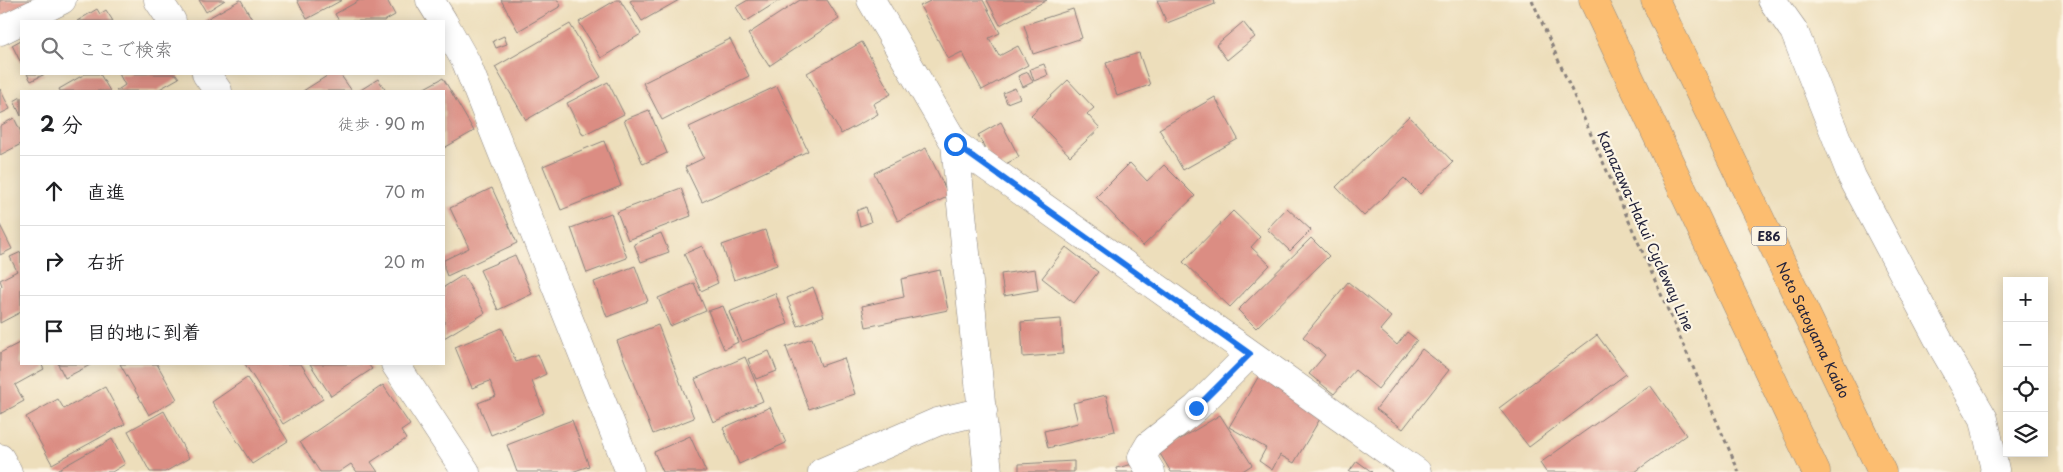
<!DOCTYPE html>
<html lang="ja">
<head>
<meta charset="utf-8">
<style>
	body { margin:0; font-family:"Playpen Sans","Klee One",sans-serif; background:#f2f2f2; color:#202124 }
	.controls { position:absolute; right:15px; bottom:15px; display:grid; overflow:hidden; border-radius:0px; box-shadow:0 2px 12px #0003 }
	.controls button { width:45px; height:45px; display:grid; place-items:center; padding:0; border:0; border-bottom:1px solid #e0e0e0; background:#fff; color:#202124; font:25px sans-serif }
	.stop { position:absolute; width:15px; height:15px; margin:-11px; border:4px solid #1a73e8; border-radius:50%; background:#fff }
	.stop.end { background:#1a73e8; border-color:#fff; box-shadow:0 1px 5px #0008 }
	.list { margin:0; padding:0; list-style:none }
	h2 { display:flex; justify-content:space-between; align-items:center; height:65px; margin:0; padding:0 20px; font-size:21px }
	h2 small { font-size:16px; font-weight:400; color:#757577 }
	.list li { display:grid; grid-template-columns:32px 1fr auto; gap:15px; align-items:center; box-sizing:border-box; height:70px; padding:0 20px; border-top:1px solid #e0e0e0 }
	.list b { display:block; font-size:19px; white-space:nowrap }
	.list em { font-size:16px; font-style:normal; color:#757577 }
	.icon { flex:none; width:28px; height:28px; fill:none; stroke:currentColor; stroke-width:2; stroke-linecap:round; stroke-linejoin:round }
	.map { position:relative; flex:none; width:2063px; height:472px; overflow:hidden }
	.search { position:absolute; background:#fff; box-shadow:0 2px 12px #0003; left:20px; top:20px; width:425px; height:55px; display:flex; align-items:center; gap:12px; box-sizing:border-box; padding:0 18px; border-radius:0px; color:#757577; font-size:19px }
	.panel { position:absolute; background:#fff; box-shadow:0 2px 12px #0003; left:20px; top:90px; width:425px; height:275px; border-radius:0px }
	.map>svg:first-child { display:block }
</style>
</head>
<body>
<div class="map">
<svg width="2063" height="472" viewBox="0 0 2063 472">
	<rect width="100%" height="100%" fill="#fcf5e5"/>
	<filter id="ink" filterUnits="userSpaceOnUse"><feTurbulence type="fractalNoise" baseFrequency=".02" numOctaves="2"/><feDisplacementMap in="SourceGraphic" scale="10" xChannelSelector="R" yChannelSelector="G"/><feConvolveMatrix kernelMatrix="1 2 1 2 8 2 1 2 1" color-interpolation-filters="sRGB"/></filter>
	<filter id="wash" filterUnits="userSpaceOnUse"><feTurbulence type="fractalNoise" baseFrequency=".0096" numOctaves="4" result="noise"/><feDisplacementMap in="SourceGraphic" scale="20" xChannelSelector="R" yChannelSelector="G"/><feGaussianBlur stdDeviation="1.12" result="paint"/><feColorMatrix in="noise" values="0 0 0 0 0 0 0 0 0 0 0 0 0 0 0 0 0 1.4 0 .05"/><feComposite in="paint" operator="in"/></filter>
	<g filter="url(#wash)">
		<rect width="100%" height="100%" fill="#eddebb"/>
		<g id="blocks">
			<path fill="#db8d83" d="M0 0H33L0 18Z
				M199 0H225L206 12Z
				M241 0 253 21H203L240 0Z
				M297 0H342L307 19Z
				M360 0H387L395 15 384 21H339L335 14Z
				M501 0H558L561 6 518 31Z
				M616 0H620L641 34 601 58 579 22Z
				M632 0H679L642 21 630 1Z
				M748 0H780L745 22 736 7Z
				M800 0H827L839 19 769 66 748 34Z
				M932 0H983L1000 33 989 38 999 56 1018 46 1028 65 982 90 962 52 948 59 920 6Z
				M987 0H1047L1000 25Z
				M1157 0H1214L1215 4 1167 23Z
				M97 9 100 14 106 10 113 21H77Z
				M1073 9 1082 38 1033 54 1024 25Z
				M1243 22 1255 37 1227 60 1216 45Z
				M570 24 601 77 526 120 495 67Z
				M504 36 507 44 496 48 493 41Z
				M730 39 749 76 662 120 643 83Z
				M21 40V63L12 45Z
				M862 42 891 94 873 104 878 114 841 134 807 73Z
				M1139 53 1150 85 1117 96 1106 63Z
				M1044 64 1048 75 1034 81 1030 69Z
				M1028 72 1033 82 1023 87 1018 76Z
				M27 74H45L31 81Z
				M85 74H100L110 91H60L59 89Z
				M119 74H176L179 78 156 91H116L125 85Z
				M330 74H340L352 91H303Z
				M443 78 474 131 444 148V91H419Z
				M378 79 386 91H359Z
				M1068 80 1094 108 1087 114 1100 128 1070 156 1031 115Z
				M608 82 624 114 583 135 567 103Z
				M777 86 808 151 702 202 685 167 704 158 689 127Z
				M1015 88 1020 98 1007 103 1003 93Z
				M0 89 10 109 0 114Z
				M21 97V116L14 101Z
				M1215 97 1238 139 1183 170 1159 129Z
				M649 110 667 153 643 164 624 120Z
				M1409 116 1453 162 1420 194 1404 178 1364 216 1336 187Z
				M14 118 21 132V144L0 155V126Z
				M1001 122 1019 157 996 169 978 135Z
				M604 141 621 186 561 210 543 166Z
				M926 148 949 196 898 221 874 173Z
				M1130 163 1147 181 1164 165 1195 196 1143 246 1096 197Z
				M492 188 517 243 447 276 444 268V260L469 248 450 208Z
				M681 188 691 216 628 240 617 212Z
				M866 207 871 222 860 226 856 211Z
				M1287 208 1311 230 1290 251 1267 229Z
				M1233 211 1260 237 1251 247 1270 265 1230 307 1183 262Z
				M611 213 627 258 587 273 571 228Z
				M0 225 12 249 0 255Z
				M765 230 777 265 734 280 722 245Z
				M661 233 669 252 641 262 634 244Z
				M1311 238 1329 256 1256 328 1238 310Z
				M702 246 718 283 701 291 684 254Z
				M1066 247 1098 272 1074 303 1042 278Z
				M21 252V312L0 323V287L2 286 0 280 17 271 10 257Z
				M515 255 532 294 498 310 480 270Z
				M635 266 648 301 607 317 594 282Z
				M1035 269 1038 290 1004 296 1001 274Z
				M940 270 948 310 866 327 862 306 904 297 901 279Z
				M463 275 485 313 444 338V287Z
				M1348 282 1391 317 1380 330 1397 345 1407 332 1417 340 1378 389 1355 370 1334 394 1309 374 1325 355 1303 337Z
				M694 283 706 311 670 326 658 298Z
				M813 287 824 316 798 326 787 298Z
				M775 293 788 324 742 342 729 312Z
				M723 306 738 342 724 349 708 311Z
				M1061 319 1063 354 1023 357 1021 322Z
				M658 325 694 418 653 434 617 341Z
				M502 328 516 362 538 354 546 374 532 381 544 413 491 435 478 403 496 396 490 381 472 388 455 347Z
				M1597 335 1626 374 1529 447 1499 408Z
				M812 338 821 366 844 358 855 394 809 409 786 347Z
				M21 342V364H41L44 369 15 385 24 401 0 414V353Z
				M1422 349 1449 370 1403 429 1376 409Z
				M769 351 777 371 756 379 748 359Z
				M745 357 763 401 713 422 695 379Z
				M58 364H92L65 378Z
				M120 364H157L177 399 149 415Z
				M245 364H301L323 399 283 424Z
				M310 364H368L372 369 331 396Z
				M1260 374 1324 412 1294 463 1280 455 1272 470 1259 461 1266 448 1229 427Z
				M247 378 288 441 252 464 212 402Z
				M383 385 410 425 401 431 406 439 371 462 378 472H357L351 464 339 472H320L300 442Z
				M1650 385 1686 435 1635 472H1546L1540 463Z
				M105 387 125 424 52 464 26 417 58 399 64 409Z
				M1106 395 1115 431 1048 448 1044 431 1078 423 1073 403Z
				M770 407 786 443 739 464 723 428Z
				M164 411 189 458 165 472H150L128 431Z
				M1220 415 1252 465 1241 472H1171L1159 452Z
				M572 420 589 466 572 472H517L507 445Z
				M690 436 706 472H663L654 452Z
				M112 439 125 464 112 472H54Z
				M1074 461V472H1019V464Z
				M1357 461 1372 472H1349Z
				M1138 463 1140 472H1117L1116 468Z"/>
		</g>
	</g>
	<g filter="url(#ink)">
		<use href="#blocks" fill-opacity="0" stroke="#88807b" stroke-width="1"/>
		<g fill="none" stroke-linecap="round" stroke-linejoin="round">
			<defs>
				<path id="minor" d="M158 0 172 21
					M430 0 443 21
					M871 0 955 144 988 472
					M1772 0 1794 31 1852 177 1944 350 1984 419 1995 470 1994 472
					M444 23 466 62 630 472
					M0 31 62 0
					M206 74 218 91
					M955 144 1417 472
					M395 364 466 472
					M0 458 8 472
					M822 472 937 422 983 411
					M1151 472 1142 457 1149 445 1196 408 1250 354"/>
				<g id="highway">
					<path d="M1593 0 1816 472"/>
					<path id="s1" d="M1655 0 1882 472"/>
				</g>
			</defs>
			<use href="#minor" stroke="#88807b" stroke-width="29"/>
			<use href="#highway" stroke="#88807b" stroke-width="29"/>
			<path stroke="#88807b" stroke-width="3" stroke-dasharray="4 4" stroke-linecap="butt" d="M1532 0 1739 472"/>
			<use href="#minor" stroke="#fff" stroke-width="28"/>
			<use href="#highway" stroke="#fcbd6f" stroke-width="28"/>
		</g>
	</g>
	<g fill="none" stroke-linecap="round" stroke-linejoin="round" filter="url(#ink)">
		<path stroke="#1a73e8" stroke-width="6" d="M955 144 1250 354 1196 408"/>
	</g>
	<g text-anchor="middle" dominant-baseline="central" stroke-width="4.5" stroke-linejoin="round" paint-order="stroke">
		<rect fill="#fcf5e5" stroke="#63616e" stroke-width="1" x="1751.5" y="226.5" width="35" height="19" rx="4"/>
		<g font-size="12" font-weight="bold" fill="#22223b">
			<text x="1769" y="236">E86</text>
		</g>
		<g font-size="14" fill="#22223b" stroke="#fcf5e5">
			<text transform="translate(1646 231) rotate(66)">Kanazawa-Hakui Cycleway Line</text>
			<text stroke="none"><textPath href="#s1" startOffset="366">Noto Satoyama Kaido</textPath></text>
		</g>
	</g>
</svg>
<div class="controls">
<button>+</button>
<button>−</button>
<button><svg class="icon" aria-label="locate" viewBox="0 0 24 24"><circle cx="12" cy="12" r="6"/><path d="M12 2v4M12 18v4M2 12h4M18 12h4"/></svg></button>
<button><svg class="icon" aria-label="layers" viewBox="0 0 24 24"><path d="M12 4l9 5-9 5-9-5zM3 14l9 5 9-5"/></svg></button>
</div>
<div class="stop" style="left:955px;top:144px"></div>
<div class="stop end" style="left:1196px;top:408px"></div>
<div class="search"><svg class="icon" aria-label="search" viewBox="0 0 24 24"><circle cx="10" cy="10" r="6"/><path d="M15 15l6 6"/></svg>ここで検索</div>
<section class="panel">
<h2>2 分<small>徒歩 · 90 m</small></h2>
<ul class="list">
<li><svg class="icon" aria-label="ahead" viewBox="0 0 24 24"><path d="M12 20V5M6 11l6-6 6 6"/></svg><div><b>直進</b></div><em>70 m</em></li>
<li><svg class="icon" aria-label="right" viewBox="0 0 24 24"><path d="M7 20v-9h11M14 6l5 5-5 5"/></svg><div><b>右折</b></div><em>20 m</em></li>
<li><svg class="icon" aria-label="arrive" viewBox="0 0 24 24"><path d="M6 21V4h12l-3 4 3 4H6"/></svg><div><b>目的地に到着</b></div></li>
</ul>
</section>
</div>
</body>
</html>
